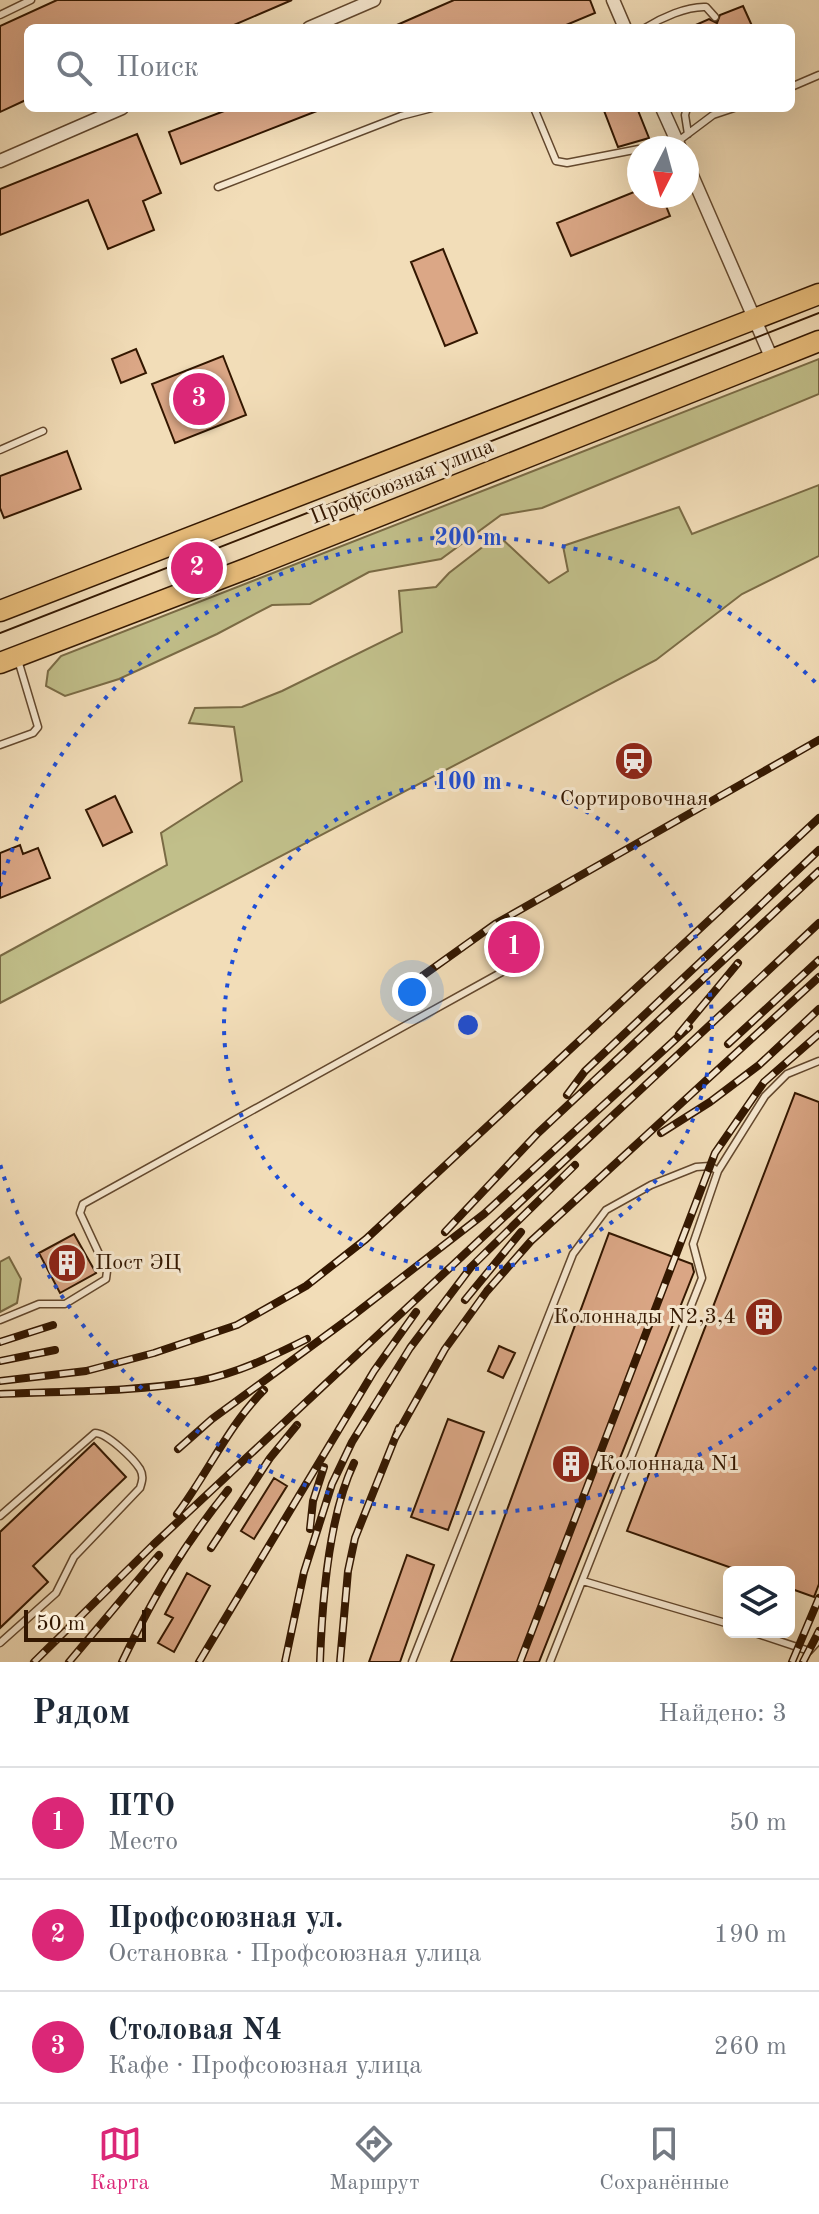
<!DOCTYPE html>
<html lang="ru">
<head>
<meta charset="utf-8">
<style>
	body { margin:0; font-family:"Old Standard TT",serif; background:#f2f2f3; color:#1f2937 }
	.controls { position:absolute; right:24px; bottom:24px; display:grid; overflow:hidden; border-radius:12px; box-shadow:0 8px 32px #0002 }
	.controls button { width:72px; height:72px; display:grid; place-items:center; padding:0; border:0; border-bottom:2px solid #e0e1e3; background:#fff; color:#1f2937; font:40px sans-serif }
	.compass { position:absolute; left:627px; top:136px; width:72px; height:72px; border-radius:50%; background:#fff; box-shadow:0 8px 32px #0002; rotate:186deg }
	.scale { position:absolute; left:24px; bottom:20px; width:122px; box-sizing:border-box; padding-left:8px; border:4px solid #331700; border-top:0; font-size:22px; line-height:28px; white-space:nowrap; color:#331700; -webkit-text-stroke:6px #f7e9d1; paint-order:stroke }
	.you { position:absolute; left:412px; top:992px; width:28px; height:28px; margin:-20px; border:6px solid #fff; border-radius:50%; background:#1a73e8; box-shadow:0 0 0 12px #1a73e833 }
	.badge { display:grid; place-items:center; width:52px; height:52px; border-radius:50%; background:#db2777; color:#fff; font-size:26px; font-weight:700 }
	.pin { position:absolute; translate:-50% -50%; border:4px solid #fff; box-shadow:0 2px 8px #0006 }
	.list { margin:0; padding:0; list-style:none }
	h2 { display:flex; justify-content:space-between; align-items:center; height:104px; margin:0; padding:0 32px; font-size:34px }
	h2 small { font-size:26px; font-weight:400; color:#747a83 }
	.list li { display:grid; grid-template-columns:52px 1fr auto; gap:24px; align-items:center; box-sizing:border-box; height:112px; padding:0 32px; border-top:2px solid #e0e1e3 }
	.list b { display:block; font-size:30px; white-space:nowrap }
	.list p { margin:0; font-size:26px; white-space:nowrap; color:#747a83 }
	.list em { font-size:26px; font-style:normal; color:#747a83 }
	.icon { flex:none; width:44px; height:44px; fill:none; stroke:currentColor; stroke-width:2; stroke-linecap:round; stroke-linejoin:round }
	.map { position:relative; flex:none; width:819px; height:1662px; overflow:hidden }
	.search { position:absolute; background:#fff; box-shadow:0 8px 32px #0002; left:24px; right:24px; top:24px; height:88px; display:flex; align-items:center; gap:20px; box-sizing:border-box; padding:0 28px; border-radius:12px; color:#747a83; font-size:30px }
	.sheet { height:440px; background:#fff }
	nav { display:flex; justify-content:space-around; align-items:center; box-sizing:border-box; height:112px; border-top:2px solid #e0e1e3; background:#fff; font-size:22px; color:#747a83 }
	nav a { display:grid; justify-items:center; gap:4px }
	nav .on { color:#db2777 }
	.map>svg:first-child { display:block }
</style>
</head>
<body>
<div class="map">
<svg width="819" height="1662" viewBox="0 0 819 1662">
	<rect width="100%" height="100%" fill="#f2ddb8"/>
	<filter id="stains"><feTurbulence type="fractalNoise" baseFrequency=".0025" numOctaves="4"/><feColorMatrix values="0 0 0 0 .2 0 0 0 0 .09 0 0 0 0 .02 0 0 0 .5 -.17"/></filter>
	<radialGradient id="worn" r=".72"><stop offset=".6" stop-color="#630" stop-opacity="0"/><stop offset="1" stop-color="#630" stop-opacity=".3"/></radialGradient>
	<path fill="#c1bf8a" stroke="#7a6b45" stroke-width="2" d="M819 359V394L542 508 501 515 441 559 369 572 310 604 272 605 217 634 119 679 65 696 46 686 48 671 61 656Z
		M819 485V556L742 594 656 660 0 1003V956L167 865 161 833 242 781 234 727 189 723 195 708 242 707 282 691 402 632 399 591 436 587 449 573 498 535 549 583 568 571 563 546 679 507 692 534Z
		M9 1257 21 1279 17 1303 0 1312V1262Z"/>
	<path fill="#dba786" stroke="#331700" stroke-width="2" d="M57 0H292L227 28H28V99L0 112V26Z
		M454 0H590L595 13 559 28H390Z
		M743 6 753 28H689L709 19 717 23 720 15Z
		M232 108H322V109L181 164 169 132Z
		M603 108H637L649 138 618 147Z
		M137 134 161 193 143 201 154 230 108 249 88 200 0 235V189Z
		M639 190V196H662L670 216 571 256 557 223Z
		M443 249 477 333 445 346 411 262Z
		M136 349 146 373 121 383 112 359Z
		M223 356 246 415 175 443 152 384Z
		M67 451 81 489 4 518 0 508V476Z
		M115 796 132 832 103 846 86 810Z
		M20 845 23 854 38 848 50 878 0 898V853Z
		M519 927 534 952 509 967 494 943Z
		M795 1093 819 1102V1584L814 1597 789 1588V1572H743L627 1531Z
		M609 1233 692 1264 694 1272 539 1662H451Z
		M74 1234 96 1273 60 1293 39 1253Z
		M499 1346 515 1353 503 1378 488 1371Z
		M448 1419 484 1432 448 1530 411 1517Z
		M94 1443 126 1477 33 1566 48 1582 0 1628V1532Z
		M274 1478 287 1486 254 1539 241 1531Z
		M407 1555 434 1565 400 1662H369Z
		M187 1573 210 1586 174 1652 158 1643 173 1618 165 1614Z"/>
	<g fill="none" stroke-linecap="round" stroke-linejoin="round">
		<defs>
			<path id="lane" d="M0 15 31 0
				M645 28C661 18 687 6 706 7L715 17
				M791 87 819 75
				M534 108 556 161 567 163 639 149
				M687 108 685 115 688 134
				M643 148 677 142 713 115 734 108
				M218 187 401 116 432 108
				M0 450 43 431
				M0 745 33 733 38 727 18 660
				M0 1320 39 1304H65L106 1279 107 1271 80 1213 83 1204 502 972
				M0 1516 95 1433C107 1433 133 1458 140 1469 144 1476 142 1482 140 1488L74 1557 56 1593 0 1643
				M583 1581 729 1624
				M752 1632 809 1651 819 1640
				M412 1662 573 1254 606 1210 651 1185 696 1167 710 1166 718 1171
				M550 1662 702 1278 693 1244 718 1171 765 1096 787 1074 819 1061"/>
			<path id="street" d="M613 0 625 28
				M309 28 374 0
				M662 108 680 148
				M0 161 122 108
				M687 164 772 359"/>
			<path id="primary" d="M0 611 819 294
				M0 663 248 568 819 341"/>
		</defs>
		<use href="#lane" stroke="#63482e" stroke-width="9"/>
		<use href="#street" stroke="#63482e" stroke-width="15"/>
		<use href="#primary" stroke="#331700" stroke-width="23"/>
		<use href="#lane" stroke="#f7e9d1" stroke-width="6"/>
		<use href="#street" stroke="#f7e9d1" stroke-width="12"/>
		<use href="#primary" stroke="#e9be7c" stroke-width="20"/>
		<path stroke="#331700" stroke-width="2" d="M0 633 819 313"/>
		<defs>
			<path id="rail" d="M411 984 495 924 819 740
				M679 1034 738 963
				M728 1044 819 960
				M567 1095 585 1071 819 850
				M661 1133 710 1102 759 1065 819 1009
				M445 1232 538 1133 819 871
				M465 1300 521 1232
				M0 1342 53 1325
				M0 1361 55 1350
				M0 1381 86 1371 154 1353 237 1325 306 1286 366 1239 819 818
				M0 1394C66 1391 133 1392 198 1381 236 1374 273 1356 307 1339
				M395 1438 445 1349 487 1291 531 1241 819 977
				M178 1449 212 1419 351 1317 484 1214 689 1027
				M177 1514C208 1473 228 1426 264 1390
				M310 1529 313 1501 324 1467
				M211 1548 270 1458 297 1425
				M34 1662 153 1545 819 923
				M69 1662 159 1555
				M122 1662C154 1596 182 1547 228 1490
				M199 1662 374 1371 416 1312
				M285 1662 304 1572 332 1484 352 1442 410 1348 471 1267 575 1165
				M320 1662C322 1603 329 1515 354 1463
				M340 1662 348 1571 355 1538 399 1428
				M520 1662 715 1153 764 1082 819 1034
				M792 1662 819 1598
				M803 1662 819 1631"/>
		</defs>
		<use href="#rail" stroke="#331700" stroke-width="8"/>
		<use href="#rail" stroke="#f7e9d1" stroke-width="5" stroke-dasharray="15" stroke-linecap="butt"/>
	</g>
	<g fill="none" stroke="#1d4ed8" stroke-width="4" stroke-dasharray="4 8">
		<circle cx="468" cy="1025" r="244"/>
		<path d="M816 1367A488 488 0 0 1 0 1164M0 886A488 488 0 0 1 816 683"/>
	</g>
	<defs>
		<symbol id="station-disc" viewBox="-11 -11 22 22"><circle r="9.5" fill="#8f2418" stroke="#f7e9d1"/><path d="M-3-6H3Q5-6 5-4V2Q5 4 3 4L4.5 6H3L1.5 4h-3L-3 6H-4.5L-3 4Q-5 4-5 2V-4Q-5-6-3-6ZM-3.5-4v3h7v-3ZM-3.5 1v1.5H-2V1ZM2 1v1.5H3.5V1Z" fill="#fff"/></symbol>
		<symbol id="building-disc" viewBox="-11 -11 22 22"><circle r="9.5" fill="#8f2418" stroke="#f7e9d1"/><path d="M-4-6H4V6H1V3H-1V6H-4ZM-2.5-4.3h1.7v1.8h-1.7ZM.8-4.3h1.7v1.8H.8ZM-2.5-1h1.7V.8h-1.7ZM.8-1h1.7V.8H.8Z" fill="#fff"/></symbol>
	</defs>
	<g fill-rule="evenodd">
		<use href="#station-disc" x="612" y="739" width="44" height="44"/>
		<use href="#building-disc" x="45" y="1241" width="44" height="44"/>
		<use href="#building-disc" x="742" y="1295" width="44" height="44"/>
		<use href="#building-disc" x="549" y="1442" width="44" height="44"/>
	</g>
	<g text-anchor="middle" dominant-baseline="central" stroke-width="6" stroke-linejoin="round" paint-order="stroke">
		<g font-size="22" fill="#331700" stroke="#f7e9d1">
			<text transform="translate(402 482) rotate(-22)">Профсоюзная улица</text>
		</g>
		<g font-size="22" fill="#331700" stroke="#f7e9d1" text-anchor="start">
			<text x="634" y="799" text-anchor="middle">Сортировочная</text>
			<text x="95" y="1263">Пост ЭЦ</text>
			<text x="736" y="1317" text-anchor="end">Колоннады N2,3,4</text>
			<text x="599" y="1464">Колоннада N1</text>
		</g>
	</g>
	<circle cx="468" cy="1025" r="12" fill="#1d4ed8" stroke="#f7e9d1" stroke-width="4"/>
	<g font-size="24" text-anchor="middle" font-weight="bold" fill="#1d4ed8" stroke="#f7e9d1" stroke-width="6" stroke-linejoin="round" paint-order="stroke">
		<text x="468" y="545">200 m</text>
		<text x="468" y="789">100 m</text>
	</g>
	<rect width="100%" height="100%" filter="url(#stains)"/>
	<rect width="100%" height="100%" fill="url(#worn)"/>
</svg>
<div class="controls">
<button><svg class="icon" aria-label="layers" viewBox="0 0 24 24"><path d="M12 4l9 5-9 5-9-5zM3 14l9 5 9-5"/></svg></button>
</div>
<svg class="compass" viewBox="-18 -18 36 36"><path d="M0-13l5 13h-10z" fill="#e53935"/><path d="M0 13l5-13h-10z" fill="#747a83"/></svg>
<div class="scale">50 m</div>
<div class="you"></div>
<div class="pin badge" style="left:514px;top:947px">1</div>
<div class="pin badge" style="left:197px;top:568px">2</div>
<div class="pin badge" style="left:199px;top:399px">3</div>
<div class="search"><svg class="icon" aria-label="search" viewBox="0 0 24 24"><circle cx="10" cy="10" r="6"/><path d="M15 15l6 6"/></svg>Поиск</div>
</div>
<section class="sheet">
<h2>Рядом<small>Найдено: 3</small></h2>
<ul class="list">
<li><span class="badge">1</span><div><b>ПТО</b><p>Место</p></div><em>50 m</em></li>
<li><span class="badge">2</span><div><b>Профсоюзная ул.</b><p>Остановка · Профсоюзная улица</p></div><em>190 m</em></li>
<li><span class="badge">3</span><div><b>Столовая N4</b><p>Кафе · Профсоюзная улица</p></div><em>260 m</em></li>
</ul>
</section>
<nav>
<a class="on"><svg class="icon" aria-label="map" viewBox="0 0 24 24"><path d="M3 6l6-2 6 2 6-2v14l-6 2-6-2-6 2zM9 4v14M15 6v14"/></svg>Карта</a>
<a><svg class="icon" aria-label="directions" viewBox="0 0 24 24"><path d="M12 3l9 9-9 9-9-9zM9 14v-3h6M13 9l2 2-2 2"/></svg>Маршрут</a>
<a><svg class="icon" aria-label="saved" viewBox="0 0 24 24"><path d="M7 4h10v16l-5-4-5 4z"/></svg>Сохранённые</a>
</nav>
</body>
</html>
